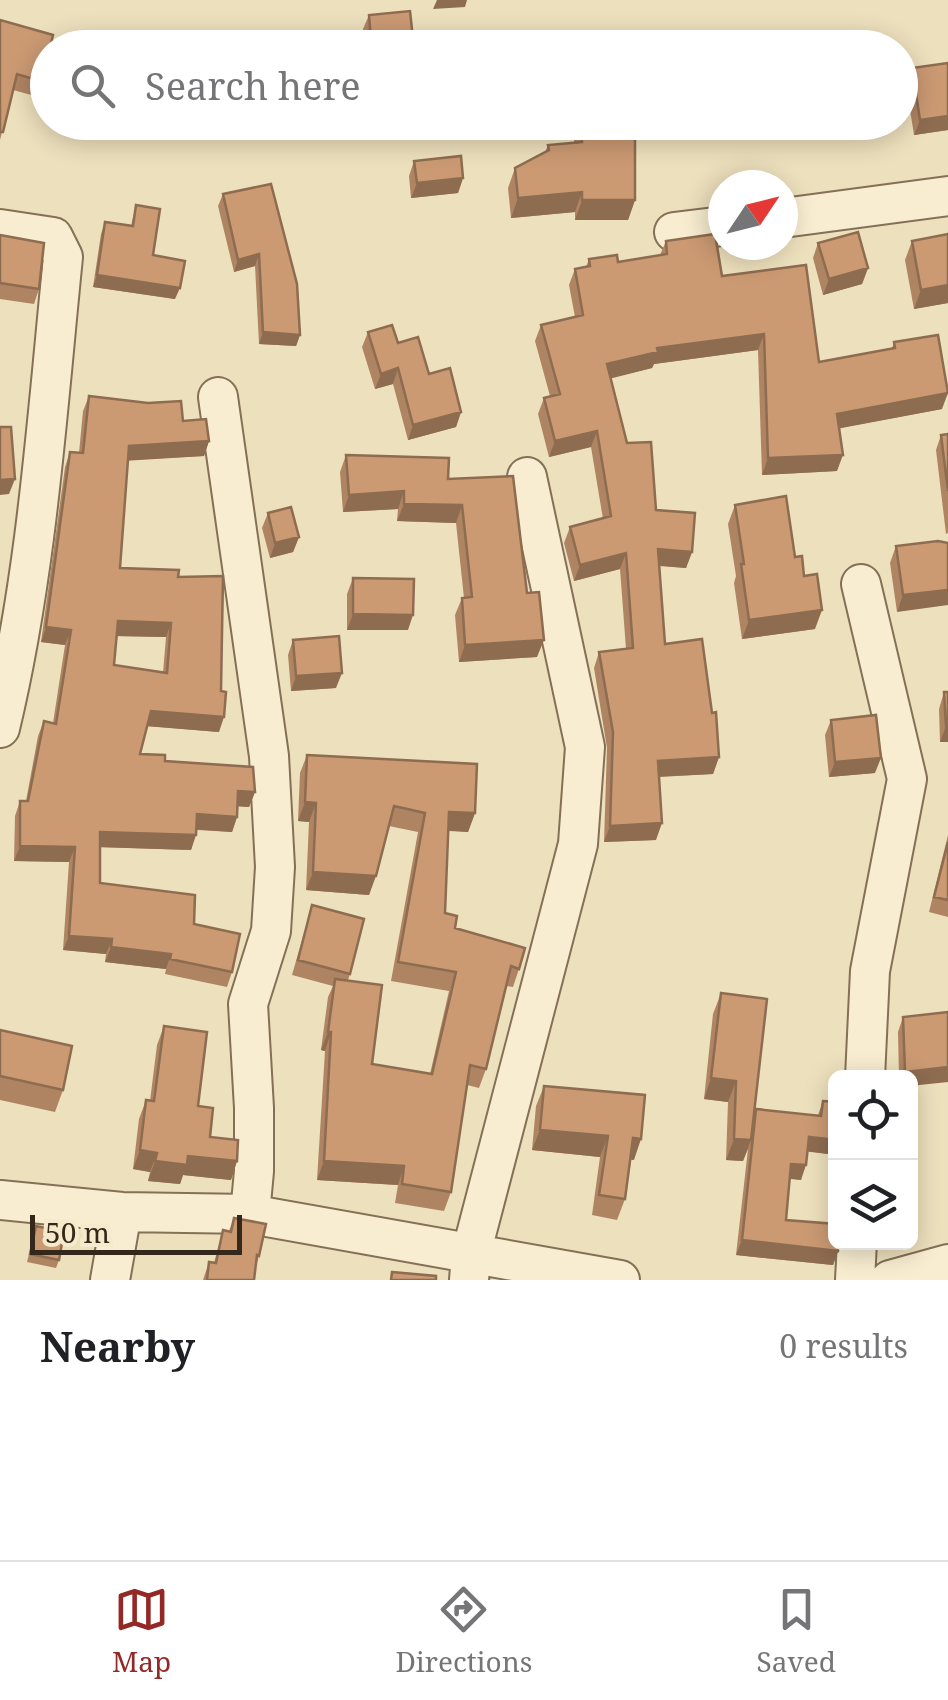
<!DOCTYPE html>
<html lang="en">
<head>
<meta charset="utf-8">
<style>
	body { margin:0; font-family:"Noto Serif",serif; background:#f2f2f2; color:#202124 }
	.controls { position:absolute; right:30px; bottom:30px; display:grid; overflow:hidden; border-radius:15px; box-shadow:0 5px 25px #0003 }
	.controls button { width:90px; height:90px; display:grid; place-items:center; padding:0; border:0; border-bottom:2px solid #e0e0e0; background:#fff; color:#202124; font:50px sans-serif }
	.compass { position:absolute; left:708px; top:170px; width:90px; height:90px; border-radius:50%; background:#fff; box-shadow:0 5px 25px #0003; rotate:55deg }
	.scale { position:absolute; left:30px; bottom:25px; width:212px; box-sizing:border-box; padding-left:10px; border:5px solid #34281b; border-top:0; font-size:28px; line-height:35px; white-space:nowrap; color:#34281b; -webkit-text-stroke:8px #f5eacc; paint-order:stroke }
	.list { margin:0; padding:0; list-style:none }
	h2 { display:flex; justify-content:space-between; align-items:center; height:130px; margin:0; padding:0 40px; font-size:42px }
	h2 small { font-size:32px; font-weight:400; color:#757577 }
	.icon { flex:none; width:55px; height:55px; fill:none; stroke:currentColor; stroke-width:2; stroke-linecap:round; stroke-linejoin:round }
	.map { position:relative; flex:none; width:948px; height:1280px; overflow:hidden }
	.search { position:absolute; background:#fff; box-shadow:0 5px 25px #0003; left:30px; right:30px; top:30px; height:110px; display:flex; align-items:center; gap:25px; box-sizing:border-box; padding:0 35px; border-radius:55px; color:#757577; font-size:38px }
	.sheet { height:280px; background:#fff }
	nav { display:flex; justify-content:space-around; align-items:center; box-sizing:border-box; height:140px; border-top:2px solid #e0e0e0; background:#fff; font-size:28px; color:#757577 }
	nav a { display:grid; justify-items:center; gap:5px }
	nav .on { color:#932927 }
	.map>svg:first-child { display:block }
</style>
</head>
<body>
<div class="map">
<svg width="948" height="1280" viewBox="0 0 948 1280">
	<rect width="100%" height="100%" fill="#ede0bd"/>
	<g fill="none" stroke-linecap="round" stroke-linejoin="round">
		<defs>
			<path id="minor" d="M783 218 948 196
				M0 229 53 237 63 257C47 415 37 574 0 728
				M674 232 723 226
				M218 397 269 756 275 867 271 931 248 1004 254 1108V1171L250 1214
				M861 584 907 779 870 971 865 1078
				M0 1200 122 1212 250 1214 620 1280
				M110 1280 122 1212
				M469 1280 471 1254 578 844 585 747 527 477
				M855 1280 857 1242
				M890 1280 948 1264"/>
		</defs>
		<use href="#minor" stroke="#847056" stroke-width="42"/>
		<use href="#minor" stroke="#f8edd0" stroke-width="38"/>
	</g>
	<path fill="#af8463" fill-rule="evenodd" d="M369 15 414 48H346L348 43 364 41 363 29Z
		M0 20 40 81 35 96 13 90 0 140Z
		M948 63V130L914 135 906 84 912 68Z
		M350 122H382L377 138 352 140Z
		M574 122H635V200L628 220H575V212L511 218 508 188 515 168 545 152 548 145 574 142Z
		M414 161 463 178 458 193 411 198 409 176Z
		M271 184 300 335 296 346 259 344 255 266 234 272 218 206 223 194Z
		M136 205 153 255 175 299 93 287 101 234 105 222 131 226Z
		M948 234V303L914 309 905 260 912 241Z
		M0 235 39 289 34 304 0 299Z
		M666 241 722 276 819 362 892 348 894 342 942 409 839 428 837 471 762 475 758 350 654 364 652 368 610 378 627 443 656 510 692 552 686 568 659 566 665 644 719 757 713 774 659 777 656 840 604 842 607 748 594 668 599 652 626 649 620 569 574 581 564 543 570 527 603 519 591 447 549 457 538 414 544 398 550 396 535 341 541 325 575 317 569 285 575 269 586 267 589 259 618 262 660 255Z
		M818 243 868 268 862 284 823 295 813 258Z
		M368 332 398 343 429 374 461 412 456 427 408 440 393 384 375 389 362 347Z
		M89 396 183 421 209 441 204 456 128 460 120 568 178 577 219 732 147 726 140 754 255 792 249 807 237 806V817L232 832 197 830 191 850 100 847V883L194 924 232 972 227 987 165 974 166 969 105 962 106 954 63 950 69 862 14 861 15 816 20 801H26L38 736 44 721 53 723 65 645 41 642 65 467 70 452 79 453 83 411ZM117 636 166 637 163 673 114 665Z
		M948 434V533L946 534 936 450 941 435Z
		M346 455 448 479 527 593 537 657 459 662 455 615 462 598H464L456 523 397 521 398 509 343 512 340 472Z
		M735 505 795 557 815 629 742 639 734 583 736 576 728 524Z
		M268 513 299 537 293 552 270 558 262 528Z
		M948 543 897 612 890 563 896 546Z
		M353 578 408 630H347V594Z
		M293 640 336 688 291 691 288 655Z
		M944 692H948V742H940L939 709Z
		M831 720 875 773 829 777 825 735Z
		M307 755 475 813 468 832 448 831 445 913 455 928 519 969 513 987 506 986 486 1069 479 1088 467 1085 451 1192 444 1211 395 1203 398 1185 317 1180 325 1051 321 1050 328 997 333 986 292 975 312 905 350 974 348 980 372 1064 430 1074 449 991 391 981 418 832 389 826 369 895 306 890 309 822 298 821 300 773Z
		M948 835V917L929 912Z
		M721 993 754 1114 818 1115 823 1101 836 1102V1155L807 1151 801 1180 790 1179 786 1220 838 1251 833 1265 736 1255 748 1149 743 1161 726 1160 728 1102 704 1099 713 1014Z
		M903 1017 910 1078H899L898 1032Z
		M164 1026 210 1137 237 1161 231 1180 183 1175 180 1184 148 1181 150 1172 133 1169 139 1119 146 1100 150 1101 157 1045Z
		M0 1030 63 1090 55 1112 0 1100Z
		M544 1086 634 1160 630 1159 625 1199 617 1220 592 1215 600 1157 532 1150 536 1106Z
		M234 1218 259 1256 256 1266 254 1280H203L209 1262 214 1263 223 1230 229 1231Z
		M36 1226 59 1260 56 1268 27 1262Z"/>
	<path fill="#8e6c50" d="M437 0H467L465 7 433 9Z
		M948 116V130L914 135 920 120Z
		M382 124 377 138 352 140 357 126Z
		M463 178 458 193 411 198 417 183Z
		M582 192 575 212 511 218 518 198Z
		M582 200H635L628 220H575Z
		M259 254 255 266 234 272 238 260Z
		M868 268 862 284 823 295 829 279Z
		M97 275 180 288 175 299 93 287Z
		M948 285V303L914 309 921 290Z
		M263 332 300 335 296 346 259 344Z
		M764 334 758 350 654 364 652 368 601 381 607 364 657 348Z
		M398 368 393 384 375 389 381 374Z
		M948 393 942 409 831 430 837 414Z
		M461 412 456 427 408 440 413 425Z
		M597 431 591 447 549 457 555 441Z
		M209 441 204 456 123 461 129 446Z
		M843 455 837 471 762 475 768 458Z
		M15 479 9 494 0 495V480Z
		M404 491 398 509 343 512 349 495Z
		M404 504 462 505 456 523 397 521Z
		M299 537 293 552 270 558 275 543Z
		M658 549 692 552 686 568 652 565Z
		M626 553 620 569 574 581 580 565Z
		M948 590V605L897 612 903 595Z
		M822 610 815 629 742 639 749 620Z
		M353 614 413 615 408 630H347Z
		M118 621 171 623 166 637 113 636Z
		M46 627 71 630 65 645 41 642Z
		M544 640 537 657 459 662 465 645Z
		M342 673 336 688 291 691 296 676Z
		M151 711 224 717 219 732 145 726Z
		M946 726H948V742H940Z
		M719 757 713 774 652 777 658 761Z
		M881 758 875 773 829 777 835 762Z
		M238 791 255 792 249 807 233 806Z
		M305 802 316 803 309 822 298 821Z
		M449 812 475 813 468 832 442 830Z
		M197 814 237 817 232 832 191 829Z
		M662 823 656 840 604 842 610 826Z
		M100 832 196 835 191 850 95 847Z
		M20 846 75 847 69 862 14 861Z
		M313 872 376 876 369 895 306 890Z
		M69 936 112 939 106 954 63 950Z
		M111 947 171 954 166 969 105 962Z
		M328 1032H331L325 1051 321 1050Z
		M948 1067V1082L910 1086V1078H903L905 1072Z
		M711 1078 736 1081 728 1102 704 1099Z
		M540 1130 608 1136 600 1157 532 1150Z
		M809 1137 836 1140V1155L803 1151Z
		M633 1138 641 1139 634 1160 626 1159Z
		M734 1139 751 1140 743 1161 726 1160Z
		M140 1150 157 1153 150 1172 133 1169Z
		M188 1156 237 1161 231 1180 183 1175 180 1184 148 1181 155 1161Z
		M324 1161 404 1166 398 1185 317 1180Z
		M791 1164 806 1165 801 1180 786 1178Z
		M742 1240 838 1251 833 1265 736 1255Z"/>
	<path fill="#cb9a73" stroke="#8e6c50" stroke-width="2.5" fill-rule="evenodd" d="M410 11 414 48H348V43L371 40 369 15Z
		M0 20 53 35 50 48H48V55L40 81 17 74 3 132H0Z
		M948 63V116L920 120 912 68Z
		M357 122H382V124L357 126Z
		M582 122H635V200H582V192L518 198 515 168 549 150 548 145 582 142Z
		M461 156 463 178 417 183 414 161Z
		M271 184 297 284 300 335 263 332 259 254 238 260 223 194Z
		M136 205 160 209 153 255 185 261 180 288 97 275 105 222 133 226Z
		M858 232 868 268 829 279 818 243Z
		M715 234 722 276 806 265 819 362 895 348 894 342 938 335 948 393 837 414 843 455 768 458 764 334 657 348 658 352 607 364 627 443 651 442 656 510 695 513 692 552 658 549 665 644 702 639 712 713 716 712 719 757 658 761 662 823 610 826 613 732 599 652 633 648 626 553 580 565 570 527 611 516 597 431 555 441 544 398 560 394 541 325 583 315 575 269 590 266 589 259 617 255 618 262 667 254 666 241Z
		M948 234V285L921 290 912 241Z
		M0 235 44 243 39 289 0 283Z
		M392 325 398 343 418 337 429 374 450 368 461 412 413 425 398 368 381 374 368 332Z
		M89 396 148 403 181 401 183 421 206 419 209 441 129 446 120 568 179 570 178 577 223 576 221 691 226 692 224 717 151 711 140 754 165 755V761L253 767 255 792 238 791 237 817 197 814 196 835 100 832V883L195 895 194 924 240 934 232 972 170 959 171 954 111 947 112 939 69 936 75 847 20 846V801H28L44 721 56 724 71 630 46 627 70 452 83 453ZM118 621 171 623 167 673 114 665Z
		M0 427H11L15 479 0 480Z
		M948 434V491L941 435Z
		M346 455 449 458 448 479 513 476 527 593 539 592 544 640 465 645 462 598 472 597 462 505 404 504V491L349 495Z
		M786 496 795 557 802 556 804 576 817 574 822 610 749 620 741 564H744L735 505Z
		M291 507 299 537 275 543 268 513Z
		M938 541 948 543V590L903 595 896 546Z
		M353 578 414 579 413 615 353 614Z
		M339 636 342 673 296 676 293 640Z
		M944 692H948V726H946Z
		M876 715 881 758 835 762 831 720Z
		M307 755 477 764 475 813 449 812 445 913 457 916 455 928 525 948 519 969 511 966 486 1069 470 1065 451 1192 402 1184 404 1166 324 1161 331 1032H328L335 979 382 985 372 1064 432 1074 456 972 398 962 425 813 394 806 376 876 313 872 316 803 305 802Z
		M948 842V900L934 897Z
		M312 905 364 919 350 974 298 960Z
		M721 993 767 999 751 1140 734 1139 736 1081 711 1078Z
		M948 1012V1067L905 1072 903 1017Z
		M164 1026 207 1032 198 1106 213 1108 210 1137 238 1140 237 1161 188 1156 187 1165 155 1161 157 1153 140 1150 146 1100 154 1101Z
		M0 1030 72 1046 63 1090 0 1076Z
		M544 1086 645 1095 641 1139 633 1138 625 1199 599 1195 608 1136 540 1130Z
		M823 1101 836 1102V1140L809 1137 806 1165 791 1164 786 1220 836 1224V1242H839L838 1251 742 1240 756 1109 821 1116Z
		M234 1218 266 1224 259 1256 257 1255 254 1280H207L209 1262 216 1263 223 1230 231 1232Z
		M36 1226 64 1232 59 1260 30 1254Z
		M392 1272 436 1276V1280H391Z"/>
</svg>
<div class="controls">
<button><svg class="icon" aria-label="locate" viewBox="0 0 24 24"><circle cx="12" cy="12" r="6"/><path d="M12 2v4M12 18v4M2 12h4M18 12h4"/></svg></button>
<button><svg class="icon" aria-label="layers" viewBox="0 0 24 24"><path d="M12 4l9 5-9 5-9-5zM3 14l9 5 9-5"/></svg></button>
</div>
<svg class="compass" viewBox="-18 -18 36 36"><path d="M0-13l5 13h-10z" fill="#e53935"/><path d="M0 13l5-13h-10z" fill="#757577"/></svg>
<div class="scale">50 m</div>
<div class="search"><svg class="icon" aria-label="search" viewBox="0 0 24 24"><circle cx="10" cy="10" r="6"/><path d="M15 15l6 6"/></svg>Search here</div>
</div>
<section class="sheet">
<h2>Nearby<small>0 results</small></h2>
<ul class="list">
</ul>
</section>
<nav>
<a class="on"><svg class="icon" aria-label="map" viewBox="0 0 24 24"><path d="M3 6l6-2 6 2 6-2v14l-6 2-6-2-6 2zM9 4v14M15 6v14"/></svg>Map</a>
<a><svg class="icon" aria-label="directions" viewBox="0 0 24 24"><path d="M12 3l9 9-9 9-9-9zM9 14v-3h6M13 9l2 2-2 2"/></svg>Directions</a>
<a><svg class="icon" aria-label="saved" viewBox="0 0 24 24"><path d="M7 4h10v16l-5-4-5 4z"/></svg>Saved</a>
</nav>
</body>
</html>
